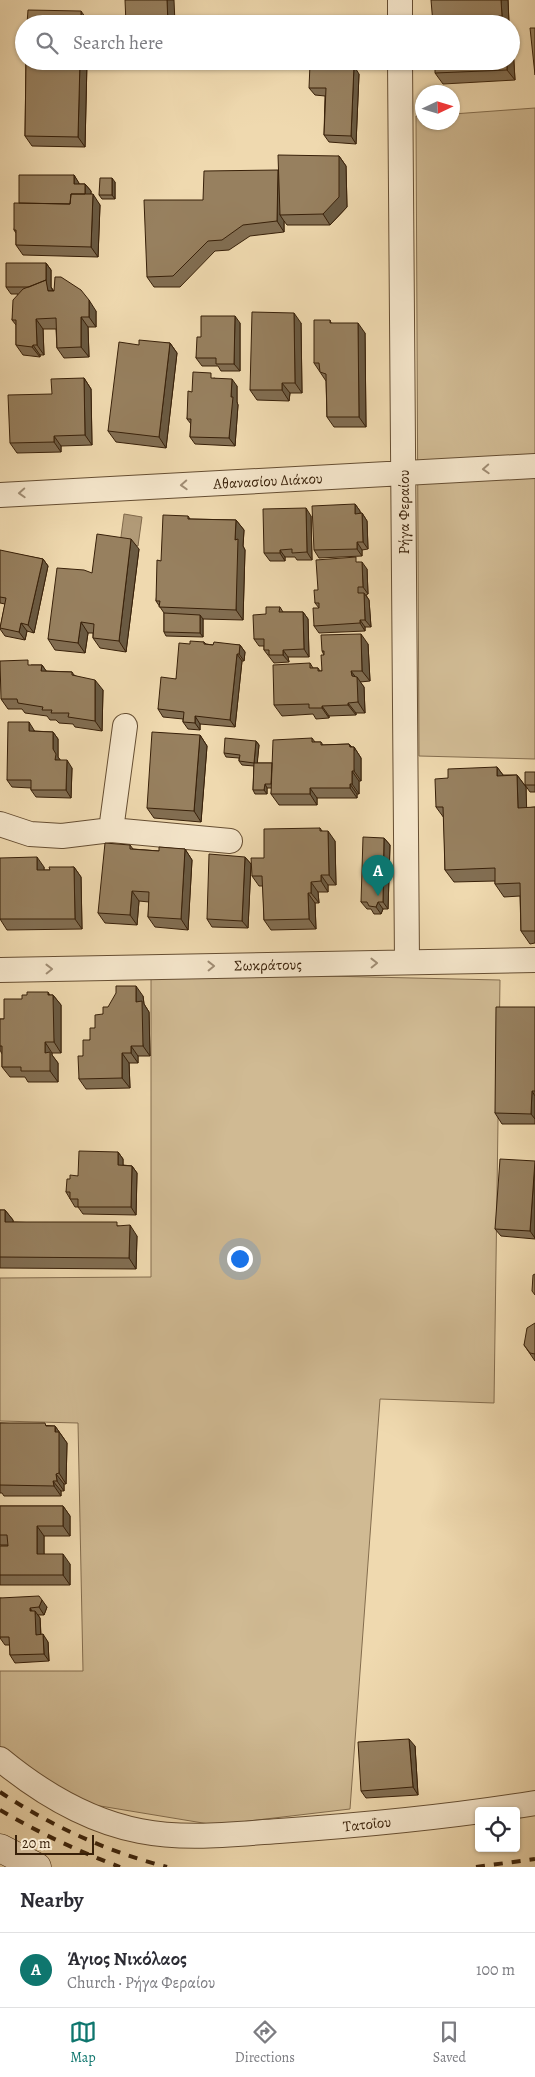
<!DOCTYPE html>
<html lang="en">
<head>
<meta charset="utf-8">
<style>
	body { margin:0; font-family:Alegreya,serif; background:#f7f7f7; color:#2b2b33 }
	.controls { position:absolute; right:15px; bottom:15px; display:grid; overflow:hidden; border-radius:5px; box-shadow:0 1px 4px #0004 }
	.controls button { width:45px; height:45px; display:grid; place-items:center; padding:0; border:0; border-bottom:1px solid #e1e1e2; background:#fff; color:#2b2b33; font:25px sans-serif }
	.compass { position:absolute; left:415px; top:85px; width:45px; height:45px; border-radius:50%; background:#fff; box-shadow:0 1px 4px #0004; rotate:86deg }
	.scale { position:absolute; left:15px; bottom:12px; width:79px; box-sizing:border-box; padding-left:5px; border:2px solid #382009; border-top:0; font-size:14px; line-height:18px; white-space:nowrap; color:#382009; -webkit-text-stroke:4px #f5e6cb; paint-order:stroke }
	.you { position:absolute; left:239px; top:1258px; width:18px; height:18px; margin:-12px; border:4px solid #fff; border-radius:50%; background:#1a73e8; box-shadow:0 0 0 8px #1a73e833 }
	.badge { display:grid; place-items:center; width:32px; height:32px; border-radius:50%; background:#0f766e; color:#fff; font-size:16px; font-weight:700 }
	.pin { position:absolute; translate:-50% -41px; filter:drop-shadow(0 1px 2px #0008) }
	.pin::after { content:''; position:absolute; top:26px; width:18px; height:15px; background:inherit; clip-path:polygon(0 0,100% 0,50% 100%) }
	.list { margin:0; padding:0; list-style:none }
	h2 { display:flex; justify-content:space-between; align-items:center; height:65px; margin:0; padding:0 20px; font-size:21px }
	h2 small { font-size:16px; font-weight:400; color:#7c7c81 }
	.list li { display:grid; grid-template-columns:32px 1fr auto; gap:15px; align-items:center; box-sizing:border-box; height:75px; padding:0 20px; border-top:1px solid #e1e1e2 }
	.list b { display:block; font-size:19px; white-space:nowrap }
	.list p { margin:0; font-size:16px; white-space:nowrap; color:#7c7c81 }
	.list em { font-size:16px; font-style:normal; color:#7c7c81 }
	.icon { flex:none; width:28px; height:28px; fill:none; stroke:currentColor; stroke-width:2; stroke-linecap:round; stroke-linejoin:round }
	.map { position:relative; flex:none; width:535px; height:1867px; overflow:hidden }
	.search { position:absolute; background:#fff; box-shadow:0 1px 4px #0004; left:15px; right:15px; top:15px; height:55px; display:flex; align-items:center; gap:12px; box-sizing:border-box; padding:0 18px; border-radius:28px; color:#7c7c81; font-size:19px }
	.sheet { height:140px; background:#fff }
	nav { display:flex; justify-content:space-around; align-items:center; box-sizing:border-box; height:70px; border-top:1px solid #e1e1e2; background:#fff; font-size:14px; color:#7c7c81 }
	nav a { display:grid; justify-items:center; gap:2px }
	nav .on { color:#0f766e }
	.map>svg:first-child { display:block }
</style>
</head>
<body>
<div class="map">
<svg width="535" height="1867" viewBox="0 0 535 1867">
	<rect width="100%" height="100%" fill="#efd9af"/>
	<filter id="stains"><feTurbulence type="fractalNoise" baseFrequency=".004" numOctaves="4"/><feColorMatrix values="0 0 0 0 .2 0 0 0 0 .09 0 0 0 0 .02 0 0 0 .5 -.17"/></filter>
	<radialGradient id="worn" r=".72"><stop offset=".6" stop-color="#630" stop-opacity="0"/><stop offset="1" stop-color="#630" stop-opacity=".3"/></radialGradient>
	<path fill="#d0ba93" stroke="#846d4e" d="M535 108V759L419 756 416 116H422V122H452L453 114Z
		M151 972 500 980 494 1403 380 1399 350 1809 215 1825 82 1803 0 1751V1671H83L78 1423 0 1421V1278L151 1277Z"/>
	<path fill="#b19a77" stroke="#81694b" d="M124 514 142 517 138 546 120 544Z"/>
	<g fill="none" stroke-linecap="round" stroke-linejoin="round">
		<defs>
			<path id="street" d="M400 0V24
				M400 61 407 962
				M0 495 535 466
				M0 824 30 834 62 836 111 830 230 841
				M111 830 125 726
				M0 970 535 960
				M0 1759C40 1792 88 1821 140 1831 186 1840 233 1834 279 1831 365 1825 450 1817 535 1803"/>
			<path id="secondary" d="M0 1848 37 1867"/>
		</defs>
		<use href="#street" stroke="#664e32" stroke-width="26"/>
		<use href="#secondary" stroke="#382009" stroke-width="29"/>
		<use href="#street" stroke="#f5e6cb" stroke-width="24"/>
		<use href="#secondary" stroke="#f5e6cb" stroke-width="28"/>
		<path stroke="#382009" stroke-width="4" stroke-dasharray="9 9" stroke-linecap="butt" d="M0 1792C51 1826 108 1852 167 1867
			M0 1810C39 1833 78 1851 120 1867
			M476 1867 535 1859"/>
	</g>
	<path fill="#826e52" stroke="#382009" d="M508 0 509 24H433Z
		M511 45 513 47 515 80 443 84 435 73 511 61Z
		M26 61H87L85 147 32 146 25 136Z
		M359 74 356 144 329 142 324 135 325 96 315 95 309 88Z
		M339 156 346 166 347 207 330 225H287L284 221V232L250 236 229 250 215 251 180 287H154L147 277 203 200 279 171Z
		M74 175 79 184H85L91 191V194L100 205 98 257 23 255 16 245V233L14 230 19 203Z
		M115 182V199H102L99 195Z
		M46 263 51 270V287L54 291 96 311V327H88L89 357 64 358 57 348 56 329H43L44 355H40V357L23 355 16 345V325L12 320 18 294H11L6 287Z
		M330 320 331 323 365 333 366 427H334L327 417 326 381 314 363Z
		M240 323V371H221L218 366H202L196 358 201 337Z
		M301 323 302 393H290L289 401 257 400 250 390Z
		M170 343 177 353 166 448 116 442 108 431 139 345Z
		M84 378 91 389 92 445 61 446V452L17 453 10 443 52 394Z
		M214 378 237 386V402L238 405 235 446 195 444 190 437 191 424 187 419 192 392Z
		M355 504 360 511V513H362L367 521 368 549 362 550V556L319 558 314 550Z
		M188 516 190 519 236 520 244 530 243 546 245 550 243 620 203 619V637L166 636 164 632V613L156 601 161 561Z
		M311 516 312 560H297L295 557H285V561H270L264 553Z
		M139 549 126 652 100 648 93 638V633H88L85 653 55 650 48 639 92 573Z
		M0 551 43 559 48 566 34 633 27 631 25 640 5 636 0 629 5 604 0 603Z
		M359 562 367 569 368 594 366 595 369 600 371 627H365V631L319 633 314 626 319 608 315 603 318 590Z
		M280 607 283 612H303L308 619 309 657H288L289 662 274 663 264 650V646H259L254 639 266 614Z
		M204 642 206 644 213 645H240L245 652 244 661H242L235 727 200 724V730L188 729 183 722V719L163 717 158 709 176 679 190 644Z
		M368 644 370 681 360 682 364 687 365 713H356V715L329 716V718L316 719 313 714 282 716 274 705 310 663 313 668H318L320 671H322L324 655 322 651Z
		M31 665H42L46 671 72 672 74 675 103 690 102 731 75 727 73 724 59 723 56 720H50L47 716 25 713 22 709H8L1 699Z
		M34 730V731L53 732 58 739V757L60 760 72 768 71 798 36 797 31 790V788L12 787 7 780Z
		M200 735 207 746 201 822 154 818 147 808Z
		M312 738 315 742H321L323 745 349 744 352 747H354L361 758V781H359V794H357V798H317V805H279L271 794 272 788H267V794H255L253 790 254 766 242 765 239 761V758L226 757 224 753 256 741 259 745 257 763H272Z
		M497 767 503 775H517L526 787V808L535 807V943L530 944 521 931 520 896 504 897 495 884V881L454 882 445 870 444 818 436 807 448 778Z
		M535 772V792H530L525 785Z
		M320 828 322 831 335 841 336 885H328V892H318L319 903H315L316 929 271 930 264 920 263 886H259L252 876 264 858Z
		M384 838 390 845 388 909H383L381 914H374L371 909H367L361 902Z
		M130 845 133 849 159 851 185 849 192 860 188 930 155 927 148 917 149 902 139 901 137 925 105 923 98 913Z
		M245 857 251 864 248 928 212 927 207 919Z
		M44 867V870H50L74 867 81 877 82 929 7 930 0 919Z
		M50 995H53L61 1005V1053H52V1055L58 1063V1082H28L25 1077H10L2 1067V1054L0 1050V1019H4L22 999Z
		M143 996 144 1004 149 1012 150 1056H138V1063H129L130 1088 86 1089 79 1079 83 1056 95 1028 103 1014 108 1007Z
		M535 1007V1124H502L495 1113Z
		M118 1152 123 1159V1165L132 1166 137 1173 136 1215 83 1214 78 1207H75L66 1192 70 1179 78 1176Z
		M535 1161V1239L501 1236 495 1229Z
		M0 1210H5L13 1220V1222L119 1226 137 1236 136 1269 0 1268Z
		M535 1323V1361L524 1345Z
		M0 1423 55 1426 67 1443 66 1484H64V1491H61V1496H4L2 1493H0Z
		M0 1506H63L70 1516V1536H44V1554L70 1564V1585H0V1546H8V1545H0Z
		M0 1598 47 1607 44 1615H38L40 1618 41 1634 48 1642 49 1661 15 1663 10 1655V1645H5L0 1638Z
		M415 1746 418 1795 366 1798 361 1791Z"/>
	<path fill="#6a5a42" stroke="#382009" d="M167 0H174L175 24H168Z
		M501 0H508L509 24H507L502 16Z
		M81 11 88 21V24H81Z
		M475 17 479 24H475Z
		M511 45 513 47 515 80 507 70V61H511Z
		M80 61H87L85 147 78 137Z
		M354 66 359 74 356 144 351 136Z
		M339 156 346 166 347 207 330 225 323 214Z
		M278 170 285 180 280 215 284 221V232L277 221Z
		M74 175 79 183V191L74 184Z
		M112 178 115 182V199L112 195Z
		M85 184 91 191V205L85 197Z
		M93 194 100 205 98 257 91 247Z
		M46 263 51 270V287L53 291H48L46 284Z
		M89 300 96 311V327L89 317Z
		M294 313 301 323 302 393 295 383Z
		M235 316 240 323V371L234 364Z
		M81 317 88 327 89 357 81 347Z
		M36 319 43 329 44 355 37 345Z
		M358 323 365 333 366 427 359 417Z
		M170 343 177 353 166 448 159 437Z
		M33 345 40 355V357L32 347Z
		M84 378 91 389 92 445 85 435Z
		M232 379 237 386V402L238 405 235 446 229 438Z
		M282 383 290 393 289 401 282 390Z
		M54 436 61 446V452L54 442Z
		M355 504 360 511 361 521 355 514Z
		M306 508 311 516 312 560 307 552Z
		M362 513 367 521 368 549 363 542Z
		M236 520 244 530 243 546 245 550 243 620 236 610 235 540Z
		M131 539 139 549 126 652 119 641Z
		M357 542 362 550V556L357 549Z
		M280 550 285 557V561L280 553Z
		M43 559 48 566 34 633 28 625Z
		M362 562 367 569 368 594 363 587Z
		M364 593 369 600 371 627 365 620Z
		M303 612 308 619 309 657 304 649Z
		M200 615 203 619V637L200 633Z
		M360 620 365 627V631L360 623Z
		M81 622 88 633 85 653 78 643Z
		M21 623 27 631 25 640 19 632Z
		M361 634 368 644 370 681 362 671Z
		M240 645 245 652 244 661 239 654Z
		M283 650 288 657 289 662 283 655Z
		M237 654 242 661 235 727 230 720Z
		M42 665 49 675 41 671Z
		M351 671 357 679V677L364 687 365 713 358 702 352 676Z
		M95 680 103 690 102 731 95 721Z
		M348 703 356 713V715L348 705Z
		M322 706 329 716V718L322 708Z
		M195 716 200 724V730L195 723Z
		M29 722 34 730V739L29 731Z
		M53 732 58 739V757L61 761 55 760 53 749Z
		M200 735 207 746 201 822 194 811Z
		M256 741 259 745 257 766 254 763Z
		M349 744 354 751V747L361 758V781L354 771Z
		M67 760 72 768 71 798 66 790Z
		M497 767 506 779 497 776Z
		M352 771 359 781V794L352 784Z
		M517 775 526 787 527 820 518 808Z
		M265 784 267 788V794L264 790Z
		M350 784 357 794V798L350 788Z
		M310 788 317 798V805L310 794Z
		M328 831 335 841 336 885 329 875Z
		M384 838 390 845 388 909 383 902Z
		M185 849 192 860 188 930 181 919Z
		M37 857 44 867V880L37 870Z
		M245 857 251 864 248 928 242 921Z
		M74 867 81 877 82 929 75 919Z
		M321 875 328 885V892L321 881Z
		M311 882 318 892 319 903 311 893Z
		M132 891 139 901 137 925 130 915Z
		M308 893 315 903 316 929 309 919Z
		M378 902 383 909 381 914 376 907Z
		M136 986 143 996 144 1004 149 1012 150 1056 143 1046 136 1002Z
		M48 992 53 1000V995L61 1005V1053L54 1042Z
		M45 1042 52 1053V1055L58 1063V1082L50 1071 45 1053Z
		M131 1046 138 1056V1063L131 1053Z
		M122 1053 129 1063 130 1088 122 1078Z
		M532 1091 535 1096V1119L531 1114Z
		M118 1152 123 1159V1173L118 1165Z
		M535 1161V1238L530 1231Z
		M132 1166 137 1173 136 1215 131 1207Z
		M5 1210 13 1220V1232L5 1222Z
		M130 1225 137 1236 136 1269 129 1258Z
		M55 1426 67 1443 66 1484 59 1473Z
		M56 1474 64 1484V1491L57 1481Z
		M53 1481 61 1491V1496L54 1486Z
		M63 1506 70 1516V1536L63 1526Z
		M37 1526 44 1536V1564L37 1554Z
		M63 1554 70 1564V1585L63 1575Z
		M42 1600 47 1607 44 1615 39 1607Z
		M30 1608 35 1615V1611L40 1618 41 1642 36 1635Z
		M43 1634 48 1642 49 1661 44 1654Z
		M409 1739 415 1746 418 1795 413 1787Z"/>
	<path fill="#97805f" stroke="#382009" d="M125 0H167L168 24H126Z
		M431 0H501L502 16 475 17V24H433Z
		M28 10 81 11V24H27Z
		M530 28H535V75Z
		M26 61H80L78 137 25 136Z
		M435 61H507V70L435 73Z
		M310 64 354 66 351 136 324 135 326 88H309Z
		M278 155 339 156V197L323 214 280 215Z
		M278 170 277 221 243 225 222 240 208 241 173 276 147 277 144 200H203L204 171Z
		M19 175H74V184H85V194H71L70 204 19 203Z
		M100 178H112V195H99Z
		M71 194H93L91 247 16 245V230H14V203L70 204Z
		M6 263H46V280L29 287H6Z
		M55 277H61L81 290 89 300V317H81V347L57 348 56 318 36 319 37 345H33L32 347 16 345V320H12L13 300 23 289 46 280 48 291H54Z
		M252 312 294 313 295 383H282V390H250Z
		M201 316H235L234 364H216V358H196L197 337H201Z
		M314 320H330V323H358L359 417H327L326 374 320 372 319 363H314Z
		M139 340 170 343 159 437 108 431 119 342 139 345Z
		M193 372 211 373V378L232 379 231 397H233L229 438 190 437 191 419H187L188 391 192 392Z
		M84 378 85 435 54 436V442L10 443 8 395 52 394 51 379Z
		M355 504V514L362 513 363 542H357V549L314 550 312 506Z
		M306 508 307 552 292 553V549L280 550V553H264L263 509Z
		M163 515 188 516V519L236 520 235 540 238 539 236 610 159 607 160 601H156L157 560 161 561Z
		M97 534 131 539 119 641 93 638 94 624 81 622 78 643 48 639 57 568 84 570 92 573Z
		M0 550 43 559 28 625 21 623 19 632 0 628 6 598 0 597Z
		M356 557V562H362L363 587H358V593H364L365 620H360V623L314 626 313 608H319V603H315L314 590H318L316 560Z
		M266 607H280L279 612H303L304 649 283 650V655H269V650H264V639H254L253 615 266 614Z
		M164 613 200 615V633L164 632Z
		M361 634 362 671H351L352 676 357 677 358 702 348 703V705L322 706V708H309V704L274 705 273 665 310 663V668H318V671H322L321 655H324V651H322L321 635Z
		M190 641 204 642V644L213 645 214 642 240 645 239 654H237L230 720 195 716V723L183 722 184 712 158 709 161 677 176 679 179 643 190 644Z
		M28 660V665H42L41 671 72 672V675L95 680V721L68 717 69 713H51L52 710H42L43 707 18 703 17 699H1L0 661Z
		M8 722H29V731L53 732V749L56 754 55 760H67L66 790H31V780H7Z
		M152 732 200 735 194 811 147 808Z
		M225 738 256 741 254 763H272L271 784H265L264 790H253L254 763 239 761 240 755 224 753Z
		M312 738V742H321V745L349 744 350 747H354V771H352V784H350V788H310V794H271L273 740Z
		M497 767V776L517 775 518 808 535 807V931H521L520 883 495 884V868L445 870 443 807H436L435 779 448 778V769Z
		M525 772H535V785H525Z
		M320 828V831H328L329 875H321V881L311 882V893H308L309 919 264 920 262 876H252L251 858H264V829Z
		M363 837 384 838 383 902H378L376 907 369 906 367 902H361Z
		M105 843 130 845V849L159 851V847L185 849 181 919 148 917 149 892 132 891 130 915 98 913Z
		M209 854 245 857 242 921 207 919Z
		M37 857V870H50L49 867H74L75 919H0V858Z
		M116 986H136V1002L142 1001 143 1046H131V1053H122V1078L79 1079 78 1056H83V1040H90V1028H95V1015L103 1014V1007H108L116 993Z
		M27 992H48V995H53L54 1042H45V1053L50 1052V1071H21V1067H2V1046H0V1019H4V999H22V995H27Z
		M496 1007H535V1091H532L531 1114 495 1113Z
		M79 1151 118 1152V1165L132 1166 131 1207H78V1199H70V1192H66L67 1179H70V1175L78 1176Z
		M500 1159 535 1161 530 1231 495 1229Z
		M0 1210H5V1222H117V1226L130 1225 129 1258 0 1257Z
		M535 1274V1295L532 1291 533 1275Z
		M535 1323V1354L530 1353 524 1345 527 1328Z
		M0 1423H45L46 1426H55V1432H59V1473L56 1474 57 1481H53L54 1486 0 1485Z
		M0 1506H63V1526H37V1554H63V1575H0V1546H8L7 1535H0Z
		M39 1596 42 1600 39 1607 30 1608V1611H35L36 1635 43 1634 44 1654 10 1655 9 1637H0V1598Z
		M409 1739 413 1787 361 1791 358 1742Z"/>
	<defs><path id="oneway-chevron" d="M-2-3.5L2.5 0L-2 3.5" fill="none" stroke-width="1.6" stroke-linecap="round" stroke-linejoin="round" transform="scale(1.25)"/></defs>
	<g stroke="#a08d74">
		<use href="#oneway-chevron" transform="translate(486 469) rotate(177)"/>
		<use href="#oneway-chevron" transform="translate(184 485) rotate(177)"/>
		<use href="#oneway-chevron" transform="translate(22 493) rotate(177)"/>
		<use href="#oneway-chevron" transform="translate(374 963) rotate(-1)"/>
		<use href="#oneway-chevron" transform="translate(211 966) rotate(-1)"/>
		<use href="#oneway-chevron" transform="translate(49 969) rotate(-1)"/>
	</g>
	<g text-anchor="middle" dominant-baseline="central" stroke-width="4" stroke-linejoin="round" paint-order="stroke">
		<g font-size="15" fill="#382009" stroke="#f5e6cb">
			<text transform="translate(268 481) rotate(-3)">Αθανασίου Διάκου</text>
			<text transform="translate(404 512) rotate(-90)">Ρήγα Φεραίου</text>
			<text transform="translate(268 965) rotate(-1)">Σωκράτους</text>
			<text transform="translate(367 1824) rotate(-6)">Τατοΐου</text>
		</g>
	</g>
	<rect width="100%" height="100%" filter="url(#stains)"/>
	<rect width="100%" height="100%" fill="url(#worn)"/>
</svg>
<div class="controls">
<button><svg class="icon" aria-label="locate" viewBox="0 0 24 24"><circle cx="12" cy="12" r="6"/><path d="M12 2v4M12 18v4M2 12h4M18 12h4"/></svg></button>
</div>
<svg class="compass" viewBox="-18 -18 36 36"><path d="M0-13l5 13h-10z" fill="#e53935"/><path d="M0 13l5-13h-10z" fill="#7c7c81"/></svg>
<div class="scale">20 m</div>
<div class="you"></div>
<div class="pin badge" style="left:378px;top:896px">A</div>
<div class="search"><svg class="icon" aria-label="search" viewBox="0 0 24 24"><circle cx="10" cy="10" r="6"/><path d="M15 15l6 6"/></svg>Search here</div>
</div>
<section class="sheet">
<h2>Nearby<small></small></h2>
<ul class="list">
<li><span class="badge">A</span><div><b>Άγιος Νικόλαος</b><p>Church · Ρήγα Φεραίου</p></div><em>100 m</em></li>
</ul>
</section>
<nav>
<a class="on"><svg class="icon" aria-label="map" viewBox="0 0 24 24"><path d="M3 6l6-2 6 2 6-2v14l-6 2-6-2-6 2zM9 4v14M15 6v14"/></svg>Map</a>
<a><svg class="icon" aria-label="directions" viewBox="0 0 24 24"><path d="M12 3l9 9-9 9-9-9zM9 14v-3h6M13 9l2 2-2 2"/></svg>Directions</a>
<a><svg class="icon" aria-label="saved" viewBox="0 0 24 24"><path d="M7 4h10v16l-5-4-5 4z"/></svg>Saved</a>
</nav>
</body>
</html>
